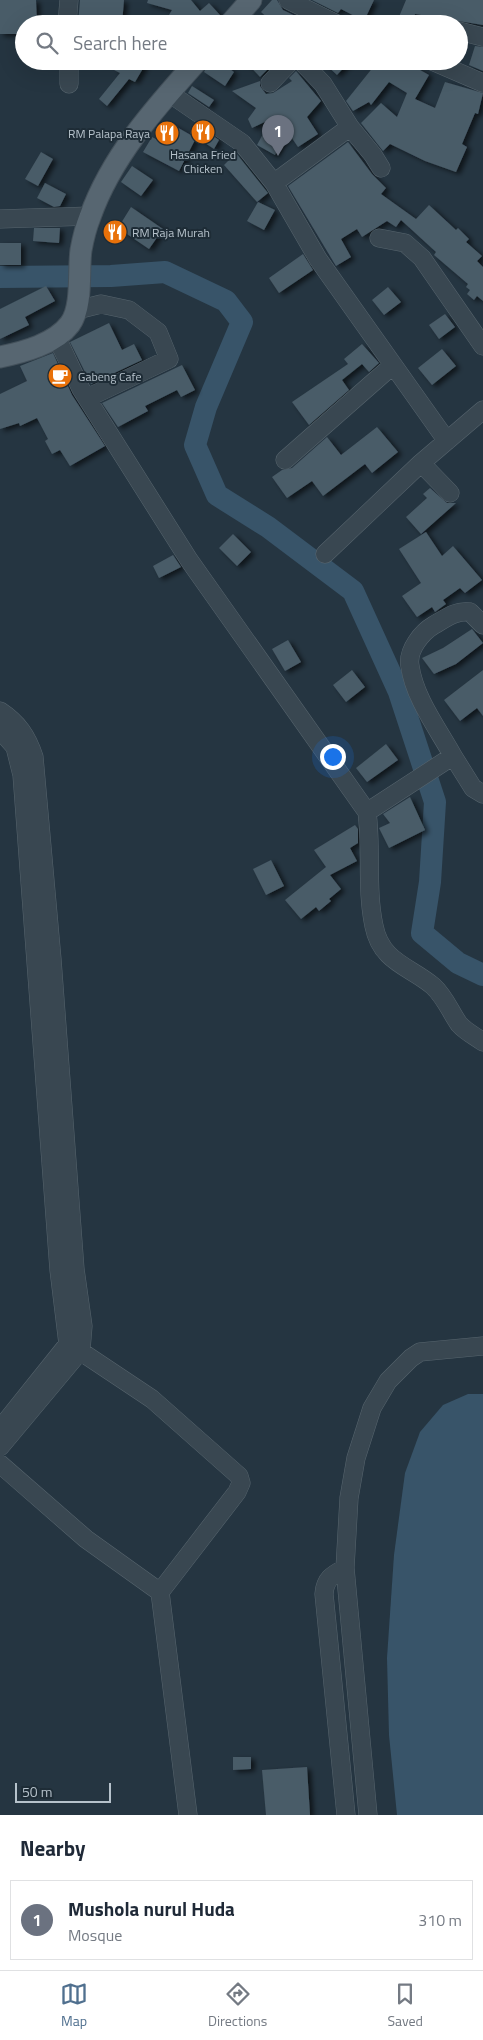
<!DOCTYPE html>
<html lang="en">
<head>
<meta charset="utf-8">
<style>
	body { margin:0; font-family:"Titillium Web",sans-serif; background:#f2f2f3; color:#1f2937 }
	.scale { position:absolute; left:15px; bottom:12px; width:96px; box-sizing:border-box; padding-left:5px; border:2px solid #b6c2cb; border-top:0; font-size:14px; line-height:18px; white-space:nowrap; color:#b6c2cb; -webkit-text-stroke:4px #1e2c36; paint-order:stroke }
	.you { position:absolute; left:332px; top:756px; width:18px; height:18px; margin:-12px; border:4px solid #fff; border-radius:50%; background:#1a73e8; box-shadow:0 0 0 8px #1a73e833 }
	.badge { display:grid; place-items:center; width:32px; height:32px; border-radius:50%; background:#50708f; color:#fff; font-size:16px; font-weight:700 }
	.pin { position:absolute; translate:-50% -41px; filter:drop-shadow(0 1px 2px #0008) }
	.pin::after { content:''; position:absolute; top:26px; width:18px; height:15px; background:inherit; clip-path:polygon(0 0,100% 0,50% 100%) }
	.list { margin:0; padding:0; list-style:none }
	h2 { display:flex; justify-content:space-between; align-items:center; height:65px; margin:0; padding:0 20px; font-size:21px }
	h2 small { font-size:16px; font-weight:400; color:#747a83 }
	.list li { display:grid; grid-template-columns:32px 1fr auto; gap:15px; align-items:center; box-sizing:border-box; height:80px; margin:0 10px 10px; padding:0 10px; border:1px solid #e0e1e3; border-radius:0px }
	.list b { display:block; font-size:19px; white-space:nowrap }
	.list p { margin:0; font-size:16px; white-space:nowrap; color:#747a83 }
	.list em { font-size:16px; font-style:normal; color:#747a83 }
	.icon { flex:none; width:28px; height:28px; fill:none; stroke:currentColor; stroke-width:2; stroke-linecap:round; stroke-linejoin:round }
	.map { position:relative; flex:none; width:483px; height:1815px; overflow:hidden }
	.search { position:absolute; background:#fff; box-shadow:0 5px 20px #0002; left:15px; right:15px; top:15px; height:55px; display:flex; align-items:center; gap:12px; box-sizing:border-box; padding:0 18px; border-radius:28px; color:#747a83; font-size:19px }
	.sheet { height:155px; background:#fff }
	nav { display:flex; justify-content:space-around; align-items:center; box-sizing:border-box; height:70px; border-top:1px solid #e0e1e3; background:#fff; font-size:14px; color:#747a83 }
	nav a { display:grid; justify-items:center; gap:2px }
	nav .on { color:#50708f }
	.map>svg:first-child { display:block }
</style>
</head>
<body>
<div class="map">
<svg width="483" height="1815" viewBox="0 0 483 1815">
	<defs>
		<filter id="shadow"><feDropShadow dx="4" dy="2.5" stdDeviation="2.5" flood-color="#0009"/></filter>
	</defs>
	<rect width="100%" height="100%" fill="#253541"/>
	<path fill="#385469" d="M468 1394H483V1815H397L389 1735 387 1658 394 1555 405 1473 420 1432 443 1405Z"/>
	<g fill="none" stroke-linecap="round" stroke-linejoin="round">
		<path stroke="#385469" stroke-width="22" d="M0 277 111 276 165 272 226 301 242 322 206 407 195 445 217 495 268 527 353 591 399 692 435 802 430 882 422 933 458 963 483 975"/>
	</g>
	<path fill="#495b67" filter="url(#shadow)" d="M0 0H36L37 24H24V34H0Z
		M80 0H124L122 24H78Z
		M148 0H191L200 11 209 3 220 15 210 24H181L169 15 172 10 147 3Z
		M272 0H277L283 10 312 24H274L261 12Z
		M312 0H374L364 21 341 9 338 13Z
		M406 0H483V25L415 14 412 24H396Z
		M475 46 483 47V71L469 65Z
		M119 61H139L145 65 135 82 129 79 107 106 99 99 120 73 114 70Z
		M209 61H219L234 72 225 86 204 72Z
		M245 61H276L260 77Z
		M322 61H350L337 75Z
		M378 61H404L429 75 415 99 435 108 445 82 483 93 478 114 475 113 462 144 467 147 456 172 425 161 390 144 383 151 361 123 381 103 397 117 407 93 389 82 371 105 369 102 353 111 346 101Z
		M296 71 321 101 307 117 318 134 298 147 287 131 275 155 257 145 271 119 252 128 248 119 256 108 232 91 260 81V86L266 94 273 93 292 81 289 78Z
		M192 86 214 100 209 107 188 93Z
		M168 122 196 138 179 171 143 152 152 137 158 140Z
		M196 124 219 140 214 149 190 133Z
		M348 142 372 174 386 188 381 194 416 219 429 205 456 230 458 228 469 239 466 242 482 256 477 261 483 267V301L477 296 474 300 467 294 470 290 466 287 468 284 434 255 436 252 401 220 396 227 387 221 362 237 357 229 341 239 351 257 336 266 288 186Z
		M41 152 53 159 38 186 25 179Z
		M236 153 268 193 257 202 224 165Z
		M132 166 153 180 141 196 121 182Z
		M45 183 66 194 60 206 54 207 37 198Z
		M258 202 275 210 264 230 247 221Z
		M131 207 163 229 149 249 118 228Z
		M34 228H60L59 243 33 241Z
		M0 243H21V265H0Z
		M303 254 313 270 279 293 269 278Z
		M46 286 55 301 25 317 29 325 0 339V309Z
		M388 287 401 302 384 315 372 300Z
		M445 314 455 327 439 339 429 325Z
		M109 323 122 350 134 344 142 360 91 384 70 342Z
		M362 344 379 363 369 372 362 364 342 380 349 390 309 425 292 402 348 364 344 359Z
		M442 349 456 366 432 385 418 368Z
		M53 353 72 395 105 446 70 466 60 450 52 454 45 441 48 439 37 418 20 426 19 423 0 429V394L27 381 20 366Z
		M182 365 195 390 181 397 177 390 145 406 148 411 118 427 102 403Z
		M377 427 398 452 372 473 365 464 323 496 312 481 287 498 272 477 282 470 292 468 327 437 341 455Z
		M430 488 447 503H456L421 534 406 517 427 498 423 494Z
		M426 532 442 556 453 546 482 580 465 593 460 588 443 600 446 604 435 612 432 607 417 617 402 596 421 583 399 549Z
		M233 534 251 552 237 566 219 548Z
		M173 555 181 567 159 578 153 566Z
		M472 629 483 643 456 664 434 674 422 658 443 648Z
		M288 640 301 662 285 671 272 649Z
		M352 670 365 687 346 702 333 685Z
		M483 670V716L477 708 460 721 444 700Z
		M386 744 398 760 367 782 356 768Z
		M410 797 425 830 389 848 379 828 390 823 383 814Z
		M355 825 358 829V843L350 848 357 861 330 875 341 889 329 899 331 901 319 911 316 907 301 919 285 900 326 867 314 850Z
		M271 860 284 886 266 895 253 869Z
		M233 1757H251V1769L233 1770Z
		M307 1767 310 1815H266L262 1770Z"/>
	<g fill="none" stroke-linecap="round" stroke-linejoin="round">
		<defs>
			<path id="minor" d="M288 0 337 24
				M67 24 69 0
				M459 31 483 37
				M69 61V84
				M301 61 323 84 350 127 373 155 381 168
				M432 61 483 83
				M270 83 291 61
				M169 93 242 143 274 183 318 259 447 441
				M274 183 350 127
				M0 219 90 216
				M379 238 405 243 422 258 483 346
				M77 310 101 304 129 310 158 332 169 359 87 398
				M57 338 81 389 189 560 367 812 453 756 473 788 483 794
				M285 460 393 365
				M421 463 450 493
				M325 554 421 463 483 410
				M0 711C18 723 27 736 34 757L52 959 75 1269 83 1326 81 1350 0 1447
				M0 730 15 747 22 775 59 1270 68 1344 0 1429
				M453 756C438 729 414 697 410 666 407 650 422 632 434 625 446 618 456 610 470 612L483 625
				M367 812C372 850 366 889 374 926 381 962 409 966 433 986 445 997 450 1011 459 1024 466 1032 475 1036 483 1042
				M71 1345 152 1399 239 1476 241 1483 237 1492 160 1592
				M0 1464 86 1539 160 1592 188 1815
				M345 1568C332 1575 325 1579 324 1594L346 1815
				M368 1815 345 1568 349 1498 356 1458 372 1408 388 1381 411 1358 420 1352 483 1346"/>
			<path id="major" d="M230 24 251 0
				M0 357C24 352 55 344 70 324 83 306 78 271 81 250 83 239 86 227 90 217 111 157 155 108 197 61"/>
		</defs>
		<use href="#minor" stroke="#57656e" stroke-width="19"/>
		<use href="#major" stroke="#43505a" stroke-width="23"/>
		<use href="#minor" stroke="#394751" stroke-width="18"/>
		<use href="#major" stroke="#576671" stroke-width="21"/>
	</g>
	<defs>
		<symbol id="restaurant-disc" viewBox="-11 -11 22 22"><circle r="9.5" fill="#e8710a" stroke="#1e2c36"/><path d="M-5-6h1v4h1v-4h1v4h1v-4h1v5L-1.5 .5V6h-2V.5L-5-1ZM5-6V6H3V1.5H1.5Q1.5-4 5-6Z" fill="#fff"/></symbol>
		<symbol id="cafe-disc" viewBox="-11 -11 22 22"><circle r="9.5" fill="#e8710a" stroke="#1e2c36"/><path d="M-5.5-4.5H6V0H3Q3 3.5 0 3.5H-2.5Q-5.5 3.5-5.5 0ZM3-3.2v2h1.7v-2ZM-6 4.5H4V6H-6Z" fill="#fff"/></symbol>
	</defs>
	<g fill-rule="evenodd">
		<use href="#restaurant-disc" x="189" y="118" width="28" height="28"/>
		<use href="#restaurant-disc" x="153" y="119" width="28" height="28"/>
		<use href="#restaurant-disc" x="101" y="218" width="28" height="28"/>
		<use href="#cafe-disc" x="46" y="362" width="28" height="28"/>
	</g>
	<g text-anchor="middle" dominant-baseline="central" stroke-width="4" stroke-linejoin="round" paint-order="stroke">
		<g font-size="12" fill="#b6c2cb" stroke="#1e2c36" text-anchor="start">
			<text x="150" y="133" text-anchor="end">RM Palapa Raya</text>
			<text x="203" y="154" text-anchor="middle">Hasana Fried<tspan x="203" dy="14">Chicken</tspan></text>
			<text x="132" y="232">RM Raja Murah</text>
			<text x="78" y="376">Gabeng Cafe</text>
		</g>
	</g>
</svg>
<div class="scale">50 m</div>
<div class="you"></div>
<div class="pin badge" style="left:278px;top:156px;background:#6b7280">1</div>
<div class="search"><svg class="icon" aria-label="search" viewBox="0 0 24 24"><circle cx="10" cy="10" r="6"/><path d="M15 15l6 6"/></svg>Search here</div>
</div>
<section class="sheet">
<h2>Nearby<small></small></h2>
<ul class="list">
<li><span class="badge" style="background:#6b7280">1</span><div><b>Mushola nurul Huda</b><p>Mosque</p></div><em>310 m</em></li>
</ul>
</section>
<nav>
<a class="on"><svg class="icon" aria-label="map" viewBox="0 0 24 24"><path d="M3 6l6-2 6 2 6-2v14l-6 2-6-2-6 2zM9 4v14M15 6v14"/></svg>Map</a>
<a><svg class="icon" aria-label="directions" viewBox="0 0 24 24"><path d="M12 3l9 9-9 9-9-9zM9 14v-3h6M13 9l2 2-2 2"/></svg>Directions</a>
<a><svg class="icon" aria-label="saved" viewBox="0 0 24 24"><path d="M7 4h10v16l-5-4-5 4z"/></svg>Saved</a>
</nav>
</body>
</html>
